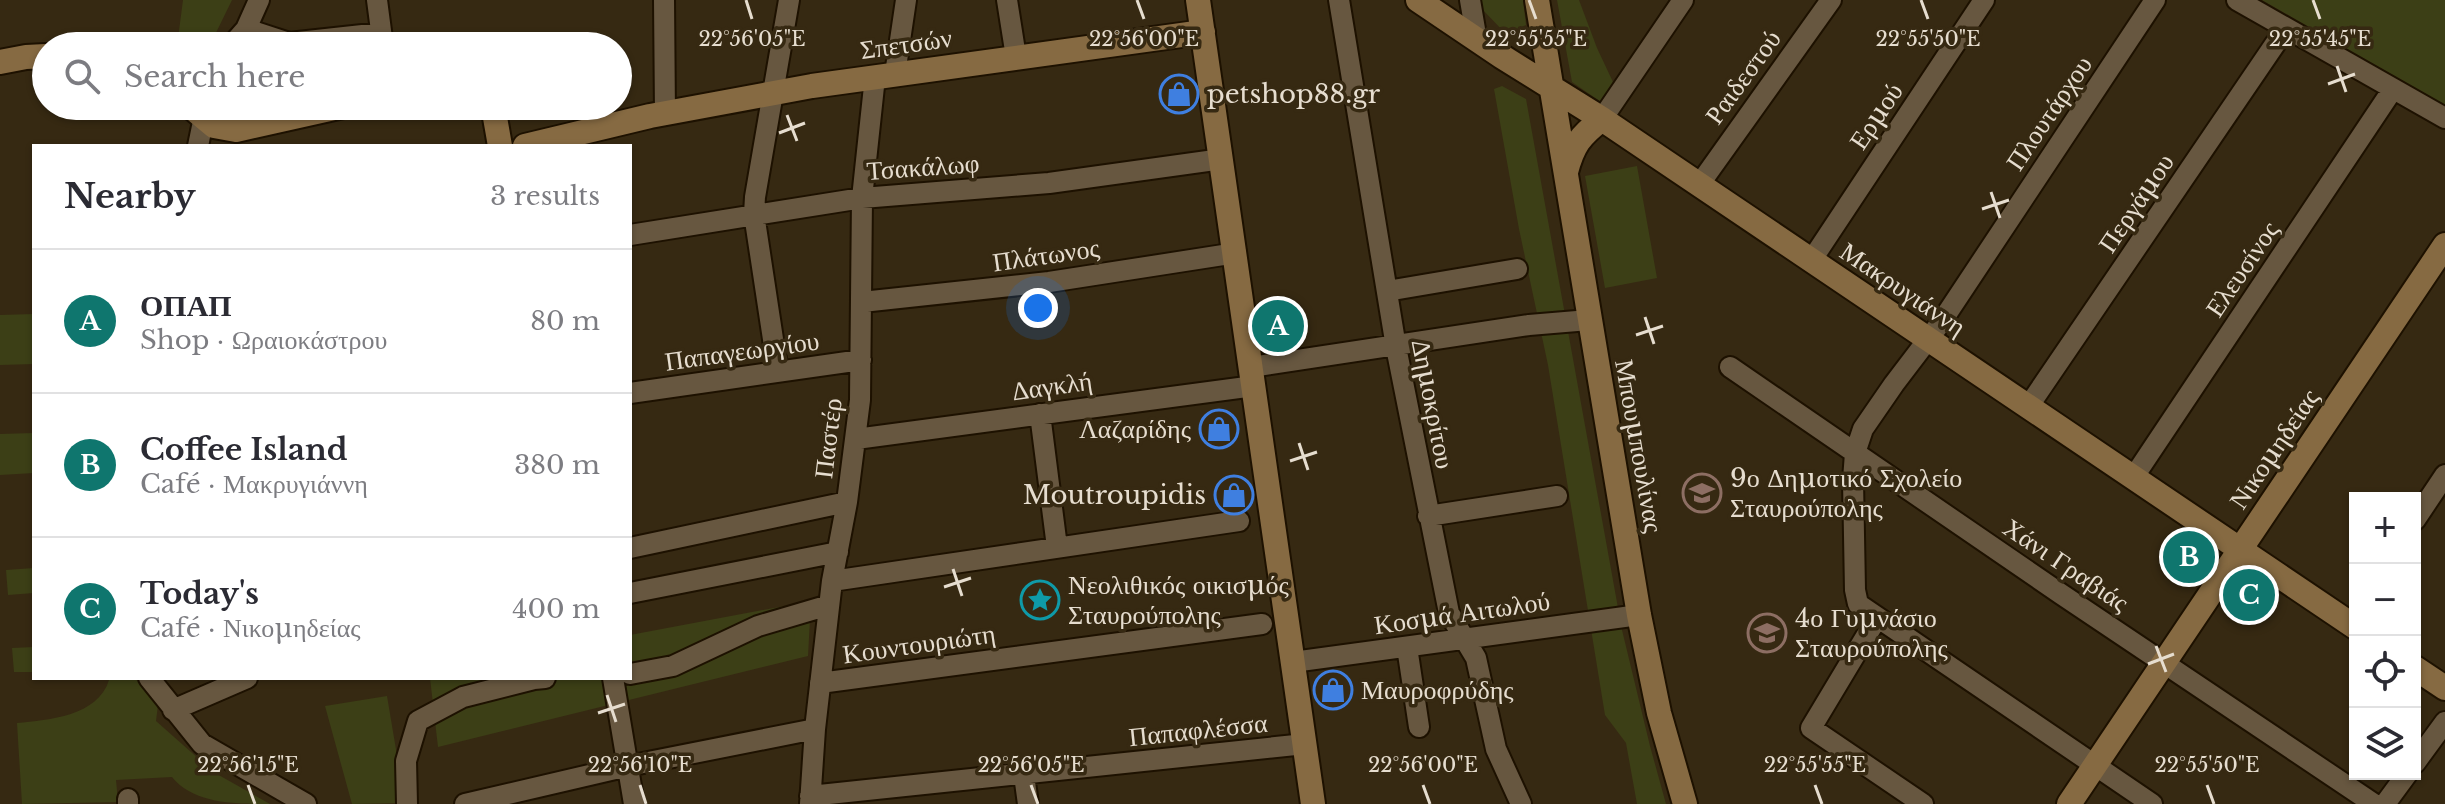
<!DOCTYPE html>
<html lang="en">
<head>
<meta charset="utf-8">
<style>
	body { margin:0; font-family:"Libre Baskerville",serif; background:#f2f2f3; color:#2b2b33 }
	.controls { position:absolute; right:24px; bottom:24px; display:grid; overflow:hidden; border-radius:0px; box-shadow:0 2px 6px #0004 }
	.controls button { width:72px; height:72px; display:grid; place-items:center; padding:0; border:0; border-bottom:2px solid #e1e1e2; background:#fff; color:#2b2b33; font:40px sans-serif }
	.you { position:absolute; left:1038px; top:308px; width:28px; height:28px; margin:-20px; border:6px solid #fff; border-radius:50%; background:#1a73e8; box-shadow:0 0 0 12px #1a73e833 }
	.badge { display:grid; place-items:center; width:52px; height:52px; border-radius:50%; background:#0f766e; color:#fff; font-size:26px; font-weight:700 }
	.pin { position:absolute; translate:-50% -50%; border:4px solid #fff; box-shadow:0 2px 8px #0006 }
	.list { margin:0; padding:0; list-style:none }
	h2 { display:flex; justify-content:space-between; align-items:center; height:104px; margin:0; padding:0 32px; font-size:34px }
	h2 small { font-size:26px; font-weight:400; color:#7c7c81 }
	.list li { display:grid; grid-template-columns:52px 1fr auto; gap:24px; align-items:center; box-sizing:border-box; height:144px; padding:0 32px; border-top:2px solid #e1e1e2 }
	.list b { display:block; font-size:30px; white-space:nowrap }
	.list p { margin:0; font-size:26px; white-space:nowrap; color:#7c7c81 }
	.list em { font-size:26px; font-style:normal; color:#7c7c81 }
	.icon { flex:none; width:44px; height:44px; fill:none; stroke:currentColor; stroke-width:2; stroke-linecap:round; stroke-linejoin:round }
	.map { position:relative; flex:none; width:2445px; height:804px; overflow:hidden }
	.search { position:absolute; background:#fff; box-shadow:0 2px 6px #0004; left:32px; top:32px; width:600px; height:88px; display:flex; align-items:center; gap:20px; box-sizing:border-box; padding:0 28px; border-radius:44px; color:#7c7c81; font-size:30px }
	.panel { position:absolute; background:#fff; box-shadow:0 2px 6px #0004; left:32px; top:144px; width:600px; height:536px; border-radius:0px }
	.map>svg:first-child { display:block }
</style>
</head>
<body>
<div class="map">
<svg width="2445" height="804" viewBox="0 0 2445 804">
	<rect width="100%" height="100%" fill="#362912"/>
	<path fill="#3c3f16" d="M183 0H232L210 45 177 46Z
		M1479 0H1523L1526 25 1506 34 1481 8Z
		M1557 0H1579L1597 48 1613 82 1601 102 1572 82Z
		M2262 0H2445V105Z
		M1502 86 1526 99 1622 630 1650 746 1666 804H1637L1626 743 1605 715 1548 365 1519 229 1494 89Z
		M1637 166 1657 278 1605 288 1585 176Z
		M34 314V364L0 365V315Z
		M34 433V473L0 475V434Z
		M34 568V593L8 595 6 570Z
		M811 601 808 656 438 747 430 678H630V635Z
		M34 647V672H14L12 648Z
		M134 678 140 683 146 679 159 697 156 721 200 760 199 764 270 804C235 804 194 804 172 777L116 780 118 802 22 804 17 723C49 720 98 716 109 680Z
		M387 696 405 803 352 804 325 706Z"/>
	<g fill="none" stroke-linecap="round" stroke-linejoin="round">
		<defs>
			<path id="street" d="M377 0 383 46
				M664 0 665 114
				M1007 0 1016 57
				M1339 0 1396 347 1449 613 1476 658 1496 749 1521 804
				M1470 0 1477 41
				M2237 0 2445 118
				M246 29 289 43 381 33
				M231 46 246 29 259 0
				M895 74 906 0
				M1602 119 1683 0
				M198 146 206 107
				M1699 185 1831 0
				M630 235 862 198 1049 183 1222 159
				M1811 261 1984 0
				M1387 291 1517 269
				M862 302 1049 282 1236 253
				M1251 367 1529 325 1589 320
				M1730 367 2061 594 2374 804
				M778 372 754 214 755 197 789 0
				M630 393 861 360
				M2028 407 2286 28
				M1040 414 1057 547
				M856 439 1254 386
				M2133 478 2393 89
				M1428 516 1557 496
				M2415 520 2445 475
				M630 548 847 502
				M832 581 1239 521
				M630 593 838 552
				M1877 618 1811 728 1923 804
				M1407 647 1419 727
				M1293 662 1639 615
				M630 674 673 666 758 626 829 605
				M149 678 202 744 306 804
				M613 678 634 804
				M820 683 1262 624
				M173 710 247 678
				M2415 763 2445 722
				M1024 775 1028 804
				M810 796 1305 744
				M128 799V804
				M407 804 406 761 418 721 463 697 534 679 545 678
				M465 804 628 766 815 729
				M810 804 815 729 832 581 847 502 860 400 862 198 875 77
				M2152 804 1858 604 1855 590 1853 480 1855 453 1863 429 1894 384 1942 321 2155 0
				M2385 804 2407 774"/>
			<path id="secondary" d="M1198 0 1313 804
				M1418 0 1501 56 1602 119 2355 627
				M1537 0 1639 615 1659 713 1685 804
				M0 62 26 57 46 56
				M190 106 214 126 236 130 343 106
				M493 106 500 146
				M525 146 650 116 812 86 1203 32
				M1566 172C1573 145 1580 136 1602 119
				M2415 668 2445 688
				M2069 804 2445 245"/>
		</defs>
		<use href="#street" stroke="#1d1100" stroke-width="24"/>
		<use href="#secondary" stroke="#1d1100" stroke-width="28"/>
		<use href="#street" stroke="#675740" stroke-width="20"/>
		<use href="#secondary" stroke="#866a42" stroke-width="24"/>
	</g>
	<path fill="none" stroke="#e6ddcf" stroke-width="3" d="M746 0 752 19M1137 0 1144 19M1529 0 1536 19M1921 0 1928 19M2313 0 2320 19M2337 66 2346 92M2328 84 2355 74M787 115 797 141M779 133 805 123M1991 192 2000 218M1982 209 2009 200M1645 317 1654 344M1636 335 1663 326M1299 443 1308 470M1290 461 1317 452M953 569 962 596M944 587 971 578M2156 646 2166 672M2148 664 2174 654M607 695 616 722M598 713 625 704M248 785 255 804M640 785 646 804M1031 785 1038 804M1423 785 1430 804M1815 785 1822 804M2207 785 2214 804"/>
	<defs>
		<symbol id="shop-ring" viewBox="-11 -11 22 22"><circle r="9.5" fill="#362912" stroke="#3f7fe0" stroke-width="1.5"/><path d="M-5-2.5h2.3a2.7 3.5 0 0 1 5.4 0H5L5.5 6h-11ZM-1.5-2.5h3a1.5 2.3 0 0 0-3 0Z" fill="#3f7fe0"/></symbol>
		<symbol id="school-ring" viewBox="-11 -11 22 22"><circle r="9.5" fill="#362912" stroke="#8d6e63" stroke-width="1.5"/><path d="M0-5L7-2L0 1L-7-2ZM-4 1L0 2.5L4 1V4Q0 6-4 4Z" fill="#8d6e63"/></symbol>
		<symbol id="sight-ring" viewBox="-11 -11 22 22"><circle r="9.5" fill="#362912" stroke="#0f9aa8" stroke-width="1.5"/><path d="M0-6L1.8-2.2L6-1.7L2.9 1.2L3.7 5.4L0 3.3L-3.7 5.4L-2.9 1.2L-6-1.7L-1.8-2.2Z" fill="#0f9aa8"/></symbol>
	</defs>
	<g fill-rule="evenodd">
		<use href="#shop-ring" x="1157" y="72" width="44" height="44"/>
		<use href="#shop-ring" x="1197" y="407" width="44" height="44"/>
		<use href="#school-ring" x="1680" y="471" width="44" height="44"/>
		<use href="#shop-ring" x="1212" y="473" width="44" height="44"/>
		<use href="#sight-ring" x="1018" y="578" width="44" height="44"/>
		<use href="#school-ring" x="1745" y="611" width="44" height="44"/>
		<use href="#shop-ring" x="1311" y="668" width="44" height="44"/>
	</g>
	<g text-anchor="middle" dominant-baseline="central" stroke-width="7" stroke-linejoin="round" paint-order="stroke">
		<g font-size="26" fill="#e6ddcf" stroke="#362912">
			<text transform="translate(906 44) rotate(-8)">Σπετσών</text>
			<text transform="translate(1743 77) rotate(-54)">Ραιδεστού</text>
			<text transform="translate(2049 113) rotate(-56)">Πλουτάρχου</text>
			<text transform="translate(1876 116) rotate(-56)">Ερμού</text>
			<text transform="translate(923 167) rotate(-4)">Τσακάλωφ</text>
			<text transform="translate(2136 203) rotate(-56)">Περγάμου</text>
			<text transform="translate(1046 255) rotate(-8)">Πλάτωνος</text>
			<text transform="translate(2242 269) rotate(-56)">Ελευσίνος</text>
			<text transform="translate(1903 289) rotate(34)">Μακρυγιάννη</text>
			<text transform="translate(742 351) rotate(-8)">Παπαγεωργίου</text>
			<text transform="translate(1052 386) rotate(-8)">Δαγκλή</text>
			<text transform="translate(1433 404) rotate(79)">Δημοκρίτου</text>
			<text transform="translate(828 438) rotate(-83)">Παστέρ</text>
			<text transform="translate(1639 446) rotate(80)">Μπουμπουλίνας</text>
			<text transform="translate(2274 449) rotate(-56)">Νικομηδείας</text>
			<text transform="translate(2066 565) rotate(34)">Χάνι Γραβιάς</text>
			<text transform="translate(1462 613) rotate(-8)">Κοσμά Αιτωλού</text>
			<text transform="translate(919 644) rotate(-8)">Κουντουριώτη</text>
			<text transform="translate(1198 730) rotate(-6)">Παπαφλέσσα</text>
		</g>
		<g font-size="26" fill="#e6ddcf" stroke="#362912" text-anchor="start">
			<text x="1207" y="94">petshop88.gr</text>
			<text x="1191" y="429" text-anchor="end">Λαζαρίδης</text>
			<text x="1730" y="478">9ο Δημοτικό Σχολείο<tspan x="1730" dy="30">Σταυρούπολης</tspan></text>
			<text x="1206" y="495" text-anchor="end">Moutroupidis</text>
			<text x="1068" y="585">Νεολιθικός οικισμός<tspan x="1068" dy="30">Σταυρούπολης</tspan></text>
			<text x="1795" y="618">4ο Γυμνάσιο<tspan x="1795" dy="30">Σταυρούπολης</tspan></text>
			<text x="1361" y="690">Μαυροφρύδης</text>
		</g>
	</g>
	<g font-size="20" text-anchor="middle" fill="#e6ddcf" stroke="#362912" stroke-width="7" stroke-linejoin="round" paint-order="stroke">
		<text x="752" y="46">22°56'05"E</text>
		<text x="1144" y="46">22°56'00"E</text>
		<text x="1536" y="46">22°55'55"E</text>
		<text x="1928" y="46">22°55'50"E</text>
		<text x="2320" y="46">22°55'45"E</text>
		<text x="248" y="772">22°56'15"E</text>
		<text x="640" y="772">22°56'10"E</text>
		<text x="1031" y="772">22°56'05"E</text>
		<text x="1423" y="772">22°56'00"E</text>
		<text x="1815" y="772">22°55'55"E</text>
		<text x="2207" y="772">22°55'50"E</text>
	</g>
</svg>
<div class="controls">
<button>+</button>
<button>−</button>
<button><svg class="icon" aria-label="locate" viewBox="0 0 24 24"><circle cx="12" cy="12" r="6"/><path d="M12 2v4M12 18v4M2 12h4M18 12h4"/></svg></button>
<button><svg class="icon" aria-label="layers" viewBox="0 0 24 24"><path d="M12 4l9 5-9 5-9-5zM3 14l9 5 9-5"/></svg></button>
</div>
<div class="you"></div>
<div class="pin badge" style="left:1278px;top:326px">A</div>
<div class="pin badge" style="left:2189px;top:557px">B</div>
<div class="pin badge" style="left:2249px;top:595px">C</div>
<div class="search"><svg class="icon" aria-label="search" viewBox="0 0 24 24"><circle cx="10" cy="10" r="6"/><path d="M15 15l6 6"/></svg>Search here</div>
<section class="panel">
<h2>Nearby<small>3 results</small></h2>
<ul class="list">
<li><span class="badge">A</span><div><b>ΟΠΑΠ</b><p>Shop · Ωραιοκάστρου</p></div><em>80 m</em></li>
<li><span class="badge">B</span><div><b>Coffee Island</b><p>Café · Μακρυγιάννη</p></div><em>380 m</em></li>
<li><span class="badge">C</span><div><b>Today's</b><p>Café · Νικομηδείας</p></div><em>400 m</em></li>
</ul>
</section>
</div>
</body>
</html>
